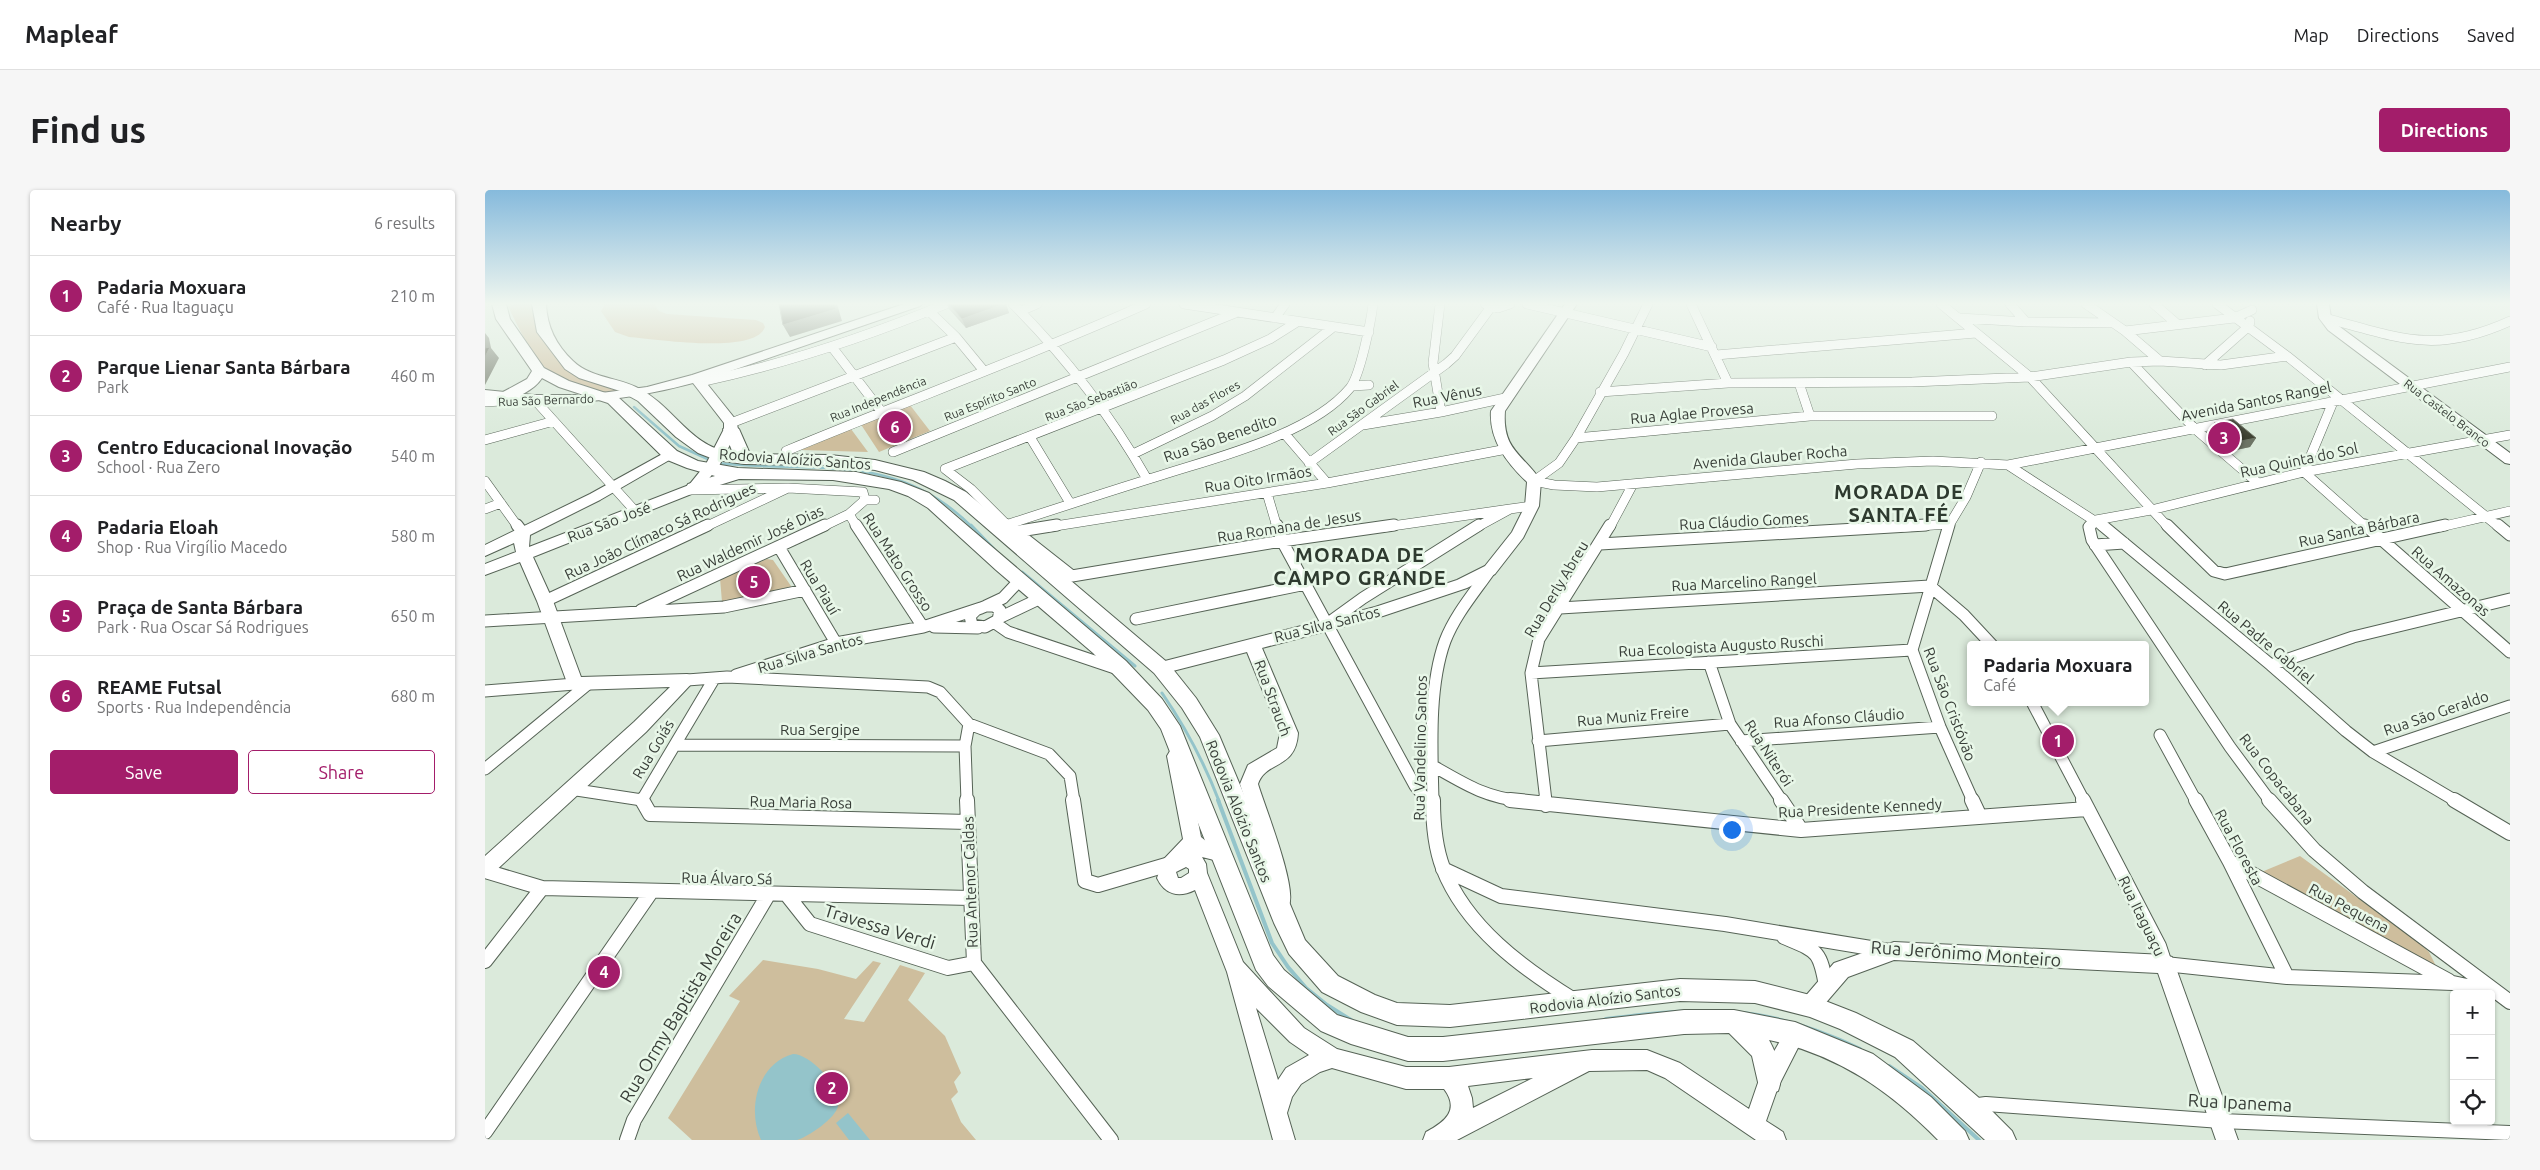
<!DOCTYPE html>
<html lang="en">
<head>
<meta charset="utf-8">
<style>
	body { margin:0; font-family:Ubuntu,sans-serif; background:#f6f6f6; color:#202124 }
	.controls { position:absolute; right:15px; bottom:15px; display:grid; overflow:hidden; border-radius:5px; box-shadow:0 1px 4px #0004 }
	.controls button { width:45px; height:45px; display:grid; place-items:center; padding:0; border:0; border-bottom:1px solid #e0e0e0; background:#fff; color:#202124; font:25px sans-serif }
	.you { position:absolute; left:1246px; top:639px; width:18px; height:18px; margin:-12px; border:4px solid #fff; border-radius:50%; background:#1a73e8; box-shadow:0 0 0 8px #1a73e833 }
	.badge { display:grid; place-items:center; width:32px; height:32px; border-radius:50%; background:#a31d6a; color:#fff; font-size:16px; font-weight:700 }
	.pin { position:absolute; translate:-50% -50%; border:2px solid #fff; box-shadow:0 1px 5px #0006 }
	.popup { position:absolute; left:1482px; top:451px; width:182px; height:65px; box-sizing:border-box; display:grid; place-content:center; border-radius:5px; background:#fff; filter:drop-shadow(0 1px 4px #0005); font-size:16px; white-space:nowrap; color:#757577 }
	.popup b { font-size:19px; color:#202124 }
	.popup::after { content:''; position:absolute; left:50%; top:100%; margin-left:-10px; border:10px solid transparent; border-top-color:#fff }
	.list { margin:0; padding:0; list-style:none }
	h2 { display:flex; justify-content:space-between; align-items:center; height:65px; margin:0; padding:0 20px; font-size:21px }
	h2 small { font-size:16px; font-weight:400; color:#757577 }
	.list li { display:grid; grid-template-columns:32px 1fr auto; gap:15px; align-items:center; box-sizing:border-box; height:80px; padding:0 20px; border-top:1px solid #e0e0e0 }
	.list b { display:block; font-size:19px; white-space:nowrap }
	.list p { margin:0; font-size:16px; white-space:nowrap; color:#757577 }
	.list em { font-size:16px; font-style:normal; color:#757577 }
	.actions { display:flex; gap:10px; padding:15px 20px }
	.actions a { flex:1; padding:11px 0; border:1px solid #a31d6a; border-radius:5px; text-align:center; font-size:18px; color:#a31d6a }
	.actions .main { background:#a31d6a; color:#fff }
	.icon { flex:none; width:28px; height:28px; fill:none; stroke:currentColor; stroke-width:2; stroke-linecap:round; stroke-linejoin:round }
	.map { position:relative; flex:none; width:2025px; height:950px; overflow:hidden; border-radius:5px }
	header { display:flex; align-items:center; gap:30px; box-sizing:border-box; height:70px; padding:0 25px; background:#fff; border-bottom:1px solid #e0e0e0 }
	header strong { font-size:24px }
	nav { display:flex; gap:28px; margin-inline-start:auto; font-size:18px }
	.intro { display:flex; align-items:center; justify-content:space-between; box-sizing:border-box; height:120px; padding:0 30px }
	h1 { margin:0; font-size:35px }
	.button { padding:12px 22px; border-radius:5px; background:#a31d6a; color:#fff; font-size:18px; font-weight:700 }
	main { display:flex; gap:30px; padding:0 30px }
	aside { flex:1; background:#fff; border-radius:5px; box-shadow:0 1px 4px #0004 }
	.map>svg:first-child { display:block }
</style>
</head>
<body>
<header>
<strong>Mapleaf</strong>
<nav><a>Map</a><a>Directions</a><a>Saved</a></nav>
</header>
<div class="intro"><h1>Find us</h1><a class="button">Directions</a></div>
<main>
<aside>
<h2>Nearby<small>6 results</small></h2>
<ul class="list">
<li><span class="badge">1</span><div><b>Padaria Moxuara</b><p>Café · Rua Itaguaçu</p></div><em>210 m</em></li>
<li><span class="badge">2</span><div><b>Parque Lienar Santa Bárbara</b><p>Park</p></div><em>460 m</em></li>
<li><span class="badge">3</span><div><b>Centro Educacional Inovação</b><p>School · Rua Zero</p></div><em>540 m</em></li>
<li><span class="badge">4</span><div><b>Padaria Eloah</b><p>Shop · Rua Virgílio Macedo</p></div><em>580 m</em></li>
<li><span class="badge">5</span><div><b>Praça de Santa Bárbara</b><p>Park · Rua Oscar Sá Rodrigues</p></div><em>650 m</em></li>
<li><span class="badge">6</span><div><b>REAME Futsal</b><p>Sports · Rua Independência</p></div><em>680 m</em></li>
</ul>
<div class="actions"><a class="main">Save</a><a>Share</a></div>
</aside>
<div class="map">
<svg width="2025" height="950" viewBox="0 0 2025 950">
	<rect width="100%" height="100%" fill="#dbeadb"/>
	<path fill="#cebe9d" d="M33 114H52L77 175 134 200 125 205C104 199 82 194 64 181 48 169 32 135 23 116Z
		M120 114H169L174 121 182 124 271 130 278 133 280 137C270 165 170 149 144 147L130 142 116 121Z
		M425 215 445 241 394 262 375 233Z
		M366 239 383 262 316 260Z
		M282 369 288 370 306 396 305 399 237 412 235 388Z
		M1815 666 1932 751 1944 762 1952 778 1774 683Z
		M278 770 333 779 371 789 388 771 396 773 359 829 379 832 415 775 440 783 423 810 460 846 476 883 469 892 473 902 466 909 476 932 491 950H207L183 928 255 811 244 806Z"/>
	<path fill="#94c4ca" d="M308 864C326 864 357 898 353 916 351 928 323 947 312 950 302 950 287 950 276 950 262 920 272 874 308 864Z
		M363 923 385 950H364L351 933Z"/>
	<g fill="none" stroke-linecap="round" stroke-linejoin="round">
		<path stroke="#94c4ca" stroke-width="2.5" d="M149 217 194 256 227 271
			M233 273C329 284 411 260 487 337"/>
		<path stroke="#94c4ca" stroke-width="3" d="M486 335 509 359
			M537 382 650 476
			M677 503C701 538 719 572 734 611"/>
		<path stroke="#94c4ca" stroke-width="4" d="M733 610 787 753 803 777 821 798 842 815 866 830
			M1121 829C1221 816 1282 814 1375 859
			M1404 876 1437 898 1494 950"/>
		<defs>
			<path id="street-far2" d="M528 114C581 167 625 224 662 289
				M699 114 884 142
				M955 114 948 173 956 222
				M1000 114 1013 118 1025 114
				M1042 114 1227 157
				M1206 114 1243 193
				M1456 114 1545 187 1683 337
				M1525 114 1541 132
				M1601 114 1640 141 1675 171
				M1669 114 1692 134
				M1732 114 1802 166 2014 337
				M444 121 471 147 499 181
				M536 121 552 114
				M790 128 800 114
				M1475 128 1541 132 1628 133
				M1840 128C1915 148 1950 165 2025 131
				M1640 141 1749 128 1767 120
				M347 157 396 221
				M1231 165 1491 143
				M1646 172 1709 238 1773 293
				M1720 175 1764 136 1765 131
				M215 192C300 174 381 147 461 114
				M867 196 884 195
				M1115 202 1243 193 1427 192 1545 187 1646 172 1675 171 1736 175 1802 166
				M0 212 49 209 151 322
				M1848 212 1819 282 1881 337
				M1325 226H1507
				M246 233 471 147
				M878 235 956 222 1020 208
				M799 243 842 293
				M545 247 585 313
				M1091 248 1325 226 1314 193
				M0 250 69 231
				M301 261C421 211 543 167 661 114
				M408 262 750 123
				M648 264 727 226 760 206 847 138
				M824 273 961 174 970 166 1006 117
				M1523 275 1619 337
				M460 279 486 299 524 337
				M460 279 739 170 785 149 812 132
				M0 291 33 337
				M1049 291 1069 295 1112 297 1372 274 1448 271 1523 275 2025 177
				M1049 291 1074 273 1091 248 1139 163 1163 114
				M204 300 303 298 378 302 380 310
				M782 303 792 337
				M0 319 16 313
				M364 324 372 337
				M521 335C573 318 625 301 677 285 733 267 827 244 865 198 875 186 886 131 888 114
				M220 337 303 298
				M337 337 364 324 380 310H390
				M564 337 842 293 1022 259
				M900 337 1025 319
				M992 337 1025 319 1047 316
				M1125 337 1148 294
				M1419 337 1464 334
				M1463 337 1481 307 1496 272
				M1604 337 1611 330 1666 320 1819 282 2025 245
				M1955 337 2025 321"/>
			<path id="street-far1" d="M32 335 38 343
				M371 335 438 437
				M522 335 587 386 797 351 909 335
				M792 335 797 351 930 596 943 611
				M1464 335 1427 460 1455 537 1488 611
				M1606 335 1604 337 1607 350 1745 557 1785 611
				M1617 335 1786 475 1861 541 1888 562 1971 611
				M1682 335 1729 381 1740 384 1960 335
				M1880 335 2025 462
				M2013 335 2025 345
				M529 342 572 335
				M1115 354 1441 335
				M1610 355 1639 353
				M294 357 351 453
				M60 411 223 335
				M501 416H509L515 420 513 430 500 437 487 435 485 426 491 420Z
				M501 416 518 408 534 391
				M1075 418 1445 396 1479 425 1507 455
				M156 420 340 335
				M516 427 556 408
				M651 429 821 394
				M0 431 239 417 320 400
				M510 433 523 442 633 479
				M842 434 878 408 994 335
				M449 437 493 438
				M1224 472 1245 534 1297 611
				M1786 475 1868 447 2025 409
				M1046 483 1427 460
				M251 485 351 453 438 437 496 418
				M202 490 242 487 443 497 455 502 484 534 480 556 482 611
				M0 501 90 494
				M1547 512 1599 611
				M484 534 564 564 585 586 589 611
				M1675 545 1711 611
				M1053 551 1245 534
				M1256 551 1455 537
				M190 555 480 556
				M1888 562 2025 516
				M948 576C980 594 999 607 1036 611
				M0 579 103 494
				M85 599 157 610
				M157 610 229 489
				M948 611C947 562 943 498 960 451 970 425 989 403 1005 380
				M1061 611 1046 483 1054 449 1125 335"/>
			<path id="street" d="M157 610 165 624 483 632
				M482 610 489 773 626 950
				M588 610 600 691 613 695 688 673
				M942 610 947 616
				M948 610C948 633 950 657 958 678 981 737 1037 778 1089 810
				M1025 610 1316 640 1602 619
				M1060 610 1061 615
				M1296 610 1316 640
				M1487 610 1495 627
				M1598 610 1674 756 1680 774 1802 787 1968 793 2005 801
				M1711 610 1745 672 1802 787
				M1784 610 1829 660 1878 702 2025 812
				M1969 610 2025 643
				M1745 672 1964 791
				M958 679 1016 706 1240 734 1404 761
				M0 681 57 698 486 708
				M302 705 325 734 463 778 489 773
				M1299 747C1332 761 1335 760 1341 796
				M0 771 57 698
				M1486 916 1501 914 1736 931 2025 943
				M0 942 166 702
				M142 950 149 930 283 705"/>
			<path id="secondary" d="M419 114H437L435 116 219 190 251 230 253 239 234 276 214 301 48 367 68 411 96 487 202 484 208 486 210 490 161 542 7 684 0 686V666L149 532 185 497 90 500 84 498 52 411 35 372 0 385V374L31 362 29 353 0 366V355L105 304 181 262 186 261 193 265 115 310 45 345 44 357 204 295 221 274 239 239V233L208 193C133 213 78 216 0 208V200L49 205H101L162 197 207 185Z
				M1080 114H1092L1020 221C1017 260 1038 264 1056 291L1054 316 1038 348 1010 384 982 398 898 426 777 458 813 543C811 580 781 570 773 594 780 617 812 697 804 715L797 718 790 715 782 677 755 594 763 575 792 558 795 543 762 462 676 484 670 482 668 478 670 474 676 472 890 417 972 390 1000 376 1027 342 1040 316 1042 292C1022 273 1004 250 1006 221Z
				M1832 114H1844L1846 128 1851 134 2025 263V274L2020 273 1843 140 1834 128Z
				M691 559 697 561 700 566 716 647 722 652 744 658 746 664 744 670 737 672 717 667 721 674 722 683 758 772 819 838 852 859 921 877H964L1107 860H1162L1195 873 1264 919 1276 884 1303 837 1310 834 1317 837 1320 844 1293 897 1281 931 1298 942 1301 950H1271L1180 888 1162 880 1104 881 972 950H938L941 942C960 932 975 920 959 899H921L847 878 835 882 816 894 807 907 802 923 810 950H788L742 782 710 700C694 708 680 705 672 688L678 670 698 649 682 566 685 561ZM701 677 704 679V683L696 688H693L691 682ZM771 818 805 852 824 865 801 878 793 890ZM1048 888 988 918 987 908 983 896Z
				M1409 752 1680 765 1687 767 1753 950H1731L1673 783 1409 770 1363 787 1332 823 1325 826 1318 823 1315 816 1318 809 1349 773Z"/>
			<path id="primary" d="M7 114H21L25 129 59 178 84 191 133 207 192 261 213 271 253 278 371 282 416 292 444 303 641 471 677 509 695 536 788 765 799 780 852 825 923 847H958L1199 820H1249L1310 832 1388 864 1446 907 1480 941 1484 950H1453C1404 900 1353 865 1284 850 1292 865 1300 884 1293 901L1284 904 1275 901 1267 866 1244 843 1199 844 958 871H923L866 854 836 841 783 796 771 780 676 539 663 520 608 463 511 380 443 318 423 306 404 299 348 290 254 289 209 303 203 302 201 298 203 294 230 286 202 278 180 269 123 213 74 197 57 188C50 199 30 211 18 208L16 205 18 202 42 189 47 181 11 129Z
				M47 114H61C62 137 71 155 88 171 107 189 134 187 155 199 190 218 206 258 248 263L238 239 246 234 254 239 265 264 345 265 390 270 439 282 460 291 481 302 683 473 711 508 734 545 820 750 853 786 890 805 912 813 965 815 1195 789 1270 791 1325 805 1371 823 1428 851 1493 907 1527 941 1531 950H1500L1410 867 1355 839 1325 827 1270 813 1195 811 965 837 912 835 876 822 837 802 804 764 789 733 715 547 697 518 669 483 469 310 428 290 390 280 345 275 259 274 231 270 213 263 191 247 153 211 135 201 94 188 80 179 52 142Z"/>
		</defs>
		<use href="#street-far2" stroke="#566356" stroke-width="10"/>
		<use href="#street-far1" stroke="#566356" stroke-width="13"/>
		<use href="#street" stroke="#566356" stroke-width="16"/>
		<use href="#secondary" stroke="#566356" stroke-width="2"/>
		<use href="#primary" stroke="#566356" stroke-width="2"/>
		<use href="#street-far2" stroke="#fff" stroke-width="9"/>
		<use href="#street-far1" stroke="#fff" stroke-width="11"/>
		<use href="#street" stroke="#fff" stroke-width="14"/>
		<use href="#secondary" fill="#fff" fill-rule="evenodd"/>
		<use href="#primary" fill="#fff" fill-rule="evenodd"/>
	</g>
	<path fill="#8c9686" d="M462 114H521L524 123 481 138 464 119Z
		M1729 233 1771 248 1765 257 1746 261 1724 242Z"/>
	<path fill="#6d7465" d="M349 114H352L357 131 305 147 298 135Z
		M519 114H521L524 123 481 138 477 129Z
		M0 141V143L4 148 6 158 14 168 0 195Z
		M1771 248 1765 257 1746 261 1751 252Z"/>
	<path fill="#3e4132" stroke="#6d7465" d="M294 114H349L351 119 298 135Z
		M464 114H519L477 129Z
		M5 157 0 167V158Z
		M1748 229 1771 248 1751 252 1729 233Z"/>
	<linearGradient id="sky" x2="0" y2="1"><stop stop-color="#86badc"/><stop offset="0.46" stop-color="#eff6ef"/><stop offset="1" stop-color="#eff6ef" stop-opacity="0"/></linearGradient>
	<rect width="2025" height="247" fill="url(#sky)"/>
	<g text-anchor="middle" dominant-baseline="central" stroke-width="5" stroke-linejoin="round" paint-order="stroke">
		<g font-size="12" fill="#383e38" stroke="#e8f7e8">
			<text transform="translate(393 209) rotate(-22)">Rua Independência</text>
			<text transform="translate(505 209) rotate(-22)">Rua Espírito Santo</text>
			<text transform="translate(61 210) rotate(-2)">Rua São Bernardo</text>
			<text transform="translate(606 210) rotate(-21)">Rua São Sebastião</text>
			<text transform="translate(720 212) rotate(-29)">Rua das Flores</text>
			<text transform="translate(878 218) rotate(-36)">Rua São Gabriel</text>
			<text transform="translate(1962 223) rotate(37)">Rua Castelo Branco</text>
		</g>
		<g font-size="15" fill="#383e38" stroke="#e8f7e8">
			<text transform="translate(962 206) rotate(-11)">Rua Vênus</text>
			<text transform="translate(1771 211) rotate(-11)">Avenida Santos Rangel</text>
			<text transform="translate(1207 223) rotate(-5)">Rua Aglae Provesa</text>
			<text transform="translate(735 248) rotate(-19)">Rua São Benedito</text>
			<text transform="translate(1285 267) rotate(-5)">Avenida Glauber Rocha</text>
			<text transform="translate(310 269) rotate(4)">Rodovia Aloízio Santos</text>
			<text transform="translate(1814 270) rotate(-12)">Rua Quinta do Sol</text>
			<text transform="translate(773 289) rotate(-9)">Rua Oito Irmãos</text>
			<text transform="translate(1259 331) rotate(-3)">Rua Cláudio Gomes</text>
			<text transform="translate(124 332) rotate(-21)">Rua São José</text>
			<text transform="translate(804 336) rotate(-9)">Rua Romana de Jesus</text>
			<text transform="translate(1874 339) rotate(-12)">Rua Santa Bárbara</text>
			<text transform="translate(175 341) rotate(-25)">Rua João Clímaco Sá Rodrigues</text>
			<text transform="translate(265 353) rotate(-25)">Rua Waldemir José Dias</text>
			<text transform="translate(413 372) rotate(57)">Rua Mato Grosso</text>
			<text transform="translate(1966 391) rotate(41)">Rua Amazonas</text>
			<text transform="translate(1259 392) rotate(-3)">Rua Marcelino Rangel</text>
			<text transform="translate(335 397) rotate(59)">Rua Piauí</text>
			<text transform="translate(1071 399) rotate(-59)">Rua Derly Abreu</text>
			<text transform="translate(842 434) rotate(-14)">Rua Silva Santos</text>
			<text transform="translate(1781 452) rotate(40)">Rua Padre Gabriel</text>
			<text transform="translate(1236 456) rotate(-3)">Rua Ecologista Augusto Ruschi</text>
			<text transform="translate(325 463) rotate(-16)">Rua Silva Santos</text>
			<text transform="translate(788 508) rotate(70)">Rua Strauch</text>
			<text transform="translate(1465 514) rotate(69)">Rua São Cristóvão</text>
			<text transform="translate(1951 523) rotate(-19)">Rua São Geraldo</text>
			<text transform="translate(1148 526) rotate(-5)">Rua Muniz Freire</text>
			<text transform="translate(1354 528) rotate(-4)">Rua Afonso Cláudio</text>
			<text x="335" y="539">Rua Sergipe</text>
			<text transform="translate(935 558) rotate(-89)">Rua Vandelino Santos</text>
			<text transform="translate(168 559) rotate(-59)">Rua Goiás</text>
			<text transform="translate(1284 563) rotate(57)">Rua Niterói</text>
			<text transform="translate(1792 589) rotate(52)">Rua Copacabana</text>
			<text transform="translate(316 612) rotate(1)">Rua Maria Rosa</text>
			<text transform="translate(1375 618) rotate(-3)">Rua Presidente Kennedy</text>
			<text transform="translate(754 621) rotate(68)">Rodovia Aloízio Santos</text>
			<text transform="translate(1754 657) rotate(62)">Rua Floresta</text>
			<text transform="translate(242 688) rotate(1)">Rua Álvaro Sá</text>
			<text transform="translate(485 692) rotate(-92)">Rua Antenor Caldas</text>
			<text transform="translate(1864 718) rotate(28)">Rua Pequena</text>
			<text transform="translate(1657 726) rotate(64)">Rua Itaguaçu</text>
			<text transform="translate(1120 809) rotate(-7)">Rodovia Aloízio Santos</text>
		</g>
		<g font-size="18" fill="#383e38" stroke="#e8f7e8">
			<text transform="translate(395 736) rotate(17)">Travessa Verdi</text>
			<text transform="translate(1481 763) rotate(4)">Rua Jerônimo Monteiro</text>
			<text transform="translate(195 817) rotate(-59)">Rua Ormy Baptista Moreira</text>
			<text transform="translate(1755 912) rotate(3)">Rua Ipanema</text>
		</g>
		<g font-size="20" font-weight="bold" letter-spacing="1" fill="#2e3a2f" stroke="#e8f7e8">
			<text x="1414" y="301">MORADA DE<tspan x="1414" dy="23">SANTA FÉ</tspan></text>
			<text x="875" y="364">MORADA DE<tspan x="875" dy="23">CAMPO GRANDE</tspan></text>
		</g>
	</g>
</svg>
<div class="controls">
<button>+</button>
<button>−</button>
<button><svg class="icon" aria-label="locate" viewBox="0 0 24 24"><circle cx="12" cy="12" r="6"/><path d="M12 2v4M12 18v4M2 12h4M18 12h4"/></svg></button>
</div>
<div class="you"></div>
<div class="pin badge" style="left:1573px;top:551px">1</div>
<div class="popup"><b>Padaria Moxuara</b>Café</div>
<div class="pin badge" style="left:347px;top:898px">2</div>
<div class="pin badge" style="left:1739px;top:248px">3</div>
<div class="pin badge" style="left:119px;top:782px">4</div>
<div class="pin badge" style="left:269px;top:392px">5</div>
<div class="pin badge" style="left:410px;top:237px">6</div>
</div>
</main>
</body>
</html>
